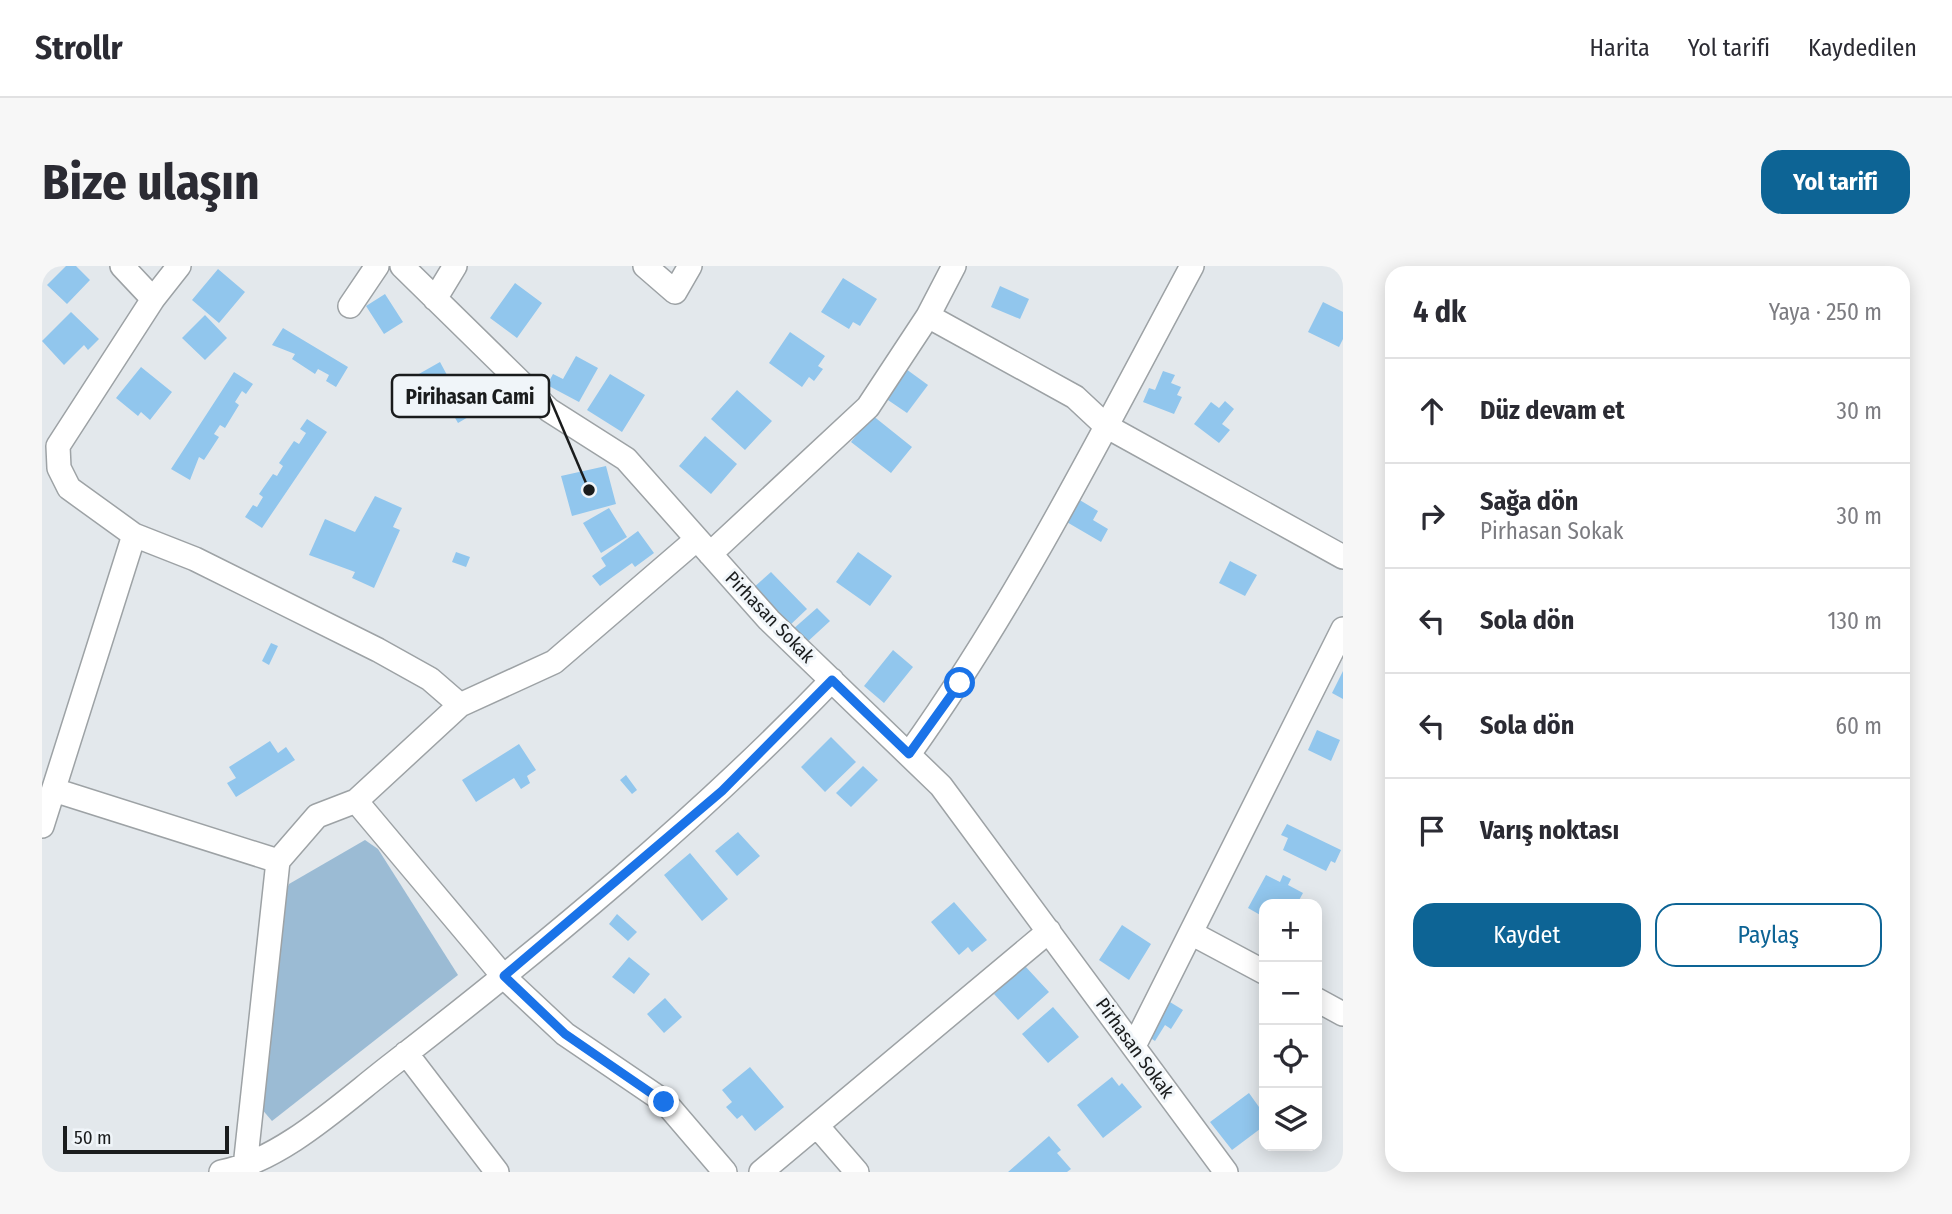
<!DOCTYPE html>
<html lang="tr">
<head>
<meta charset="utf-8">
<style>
	body { margin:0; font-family:"Fira Sans Condensed",sans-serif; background:#f7f7f7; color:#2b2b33 }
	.controls { position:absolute; right:21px; bottom:21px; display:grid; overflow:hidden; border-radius:14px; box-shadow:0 4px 18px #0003 }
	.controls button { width:63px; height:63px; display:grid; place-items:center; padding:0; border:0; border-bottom:2px solid #e1e1e2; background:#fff; color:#2b2b33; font:35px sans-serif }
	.scale { position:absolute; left:21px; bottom:18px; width:166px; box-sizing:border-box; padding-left:7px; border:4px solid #1a1c1d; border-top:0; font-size:19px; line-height:24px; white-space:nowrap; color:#1a1c1d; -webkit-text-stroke:5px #f0f5f9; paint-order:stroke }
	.stop { position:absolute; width:21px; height:21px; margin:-16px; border:5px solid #1a73e8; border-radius:50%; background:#fff }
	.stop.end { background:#1a73e8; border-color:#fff; box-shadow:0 2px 7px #0008 }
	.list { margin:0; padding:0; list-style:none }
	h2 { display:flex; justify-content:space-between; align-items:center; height:91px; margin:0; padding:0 28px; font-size:30px }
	h2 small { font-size:23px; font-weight:400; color:#7c7c81 }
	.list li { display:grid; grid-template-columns:46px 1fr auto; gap:21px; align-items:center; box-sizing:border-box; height:105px; padding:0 28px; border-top:2px solid #e1e1e2 }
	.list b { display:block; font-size:26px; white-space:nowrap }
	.list p { margin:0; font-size:23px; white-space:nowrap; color:#7c7c81 }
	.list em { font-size:23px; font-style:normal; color:#7c7c81 }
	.actions { display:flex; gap:14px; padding:21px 28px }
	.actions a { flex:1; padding:16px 0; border:2px solid #0d6495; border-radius:21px; text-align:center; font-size:24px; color:#0d6495 }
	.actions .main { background:#0d6495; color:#fff }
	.icon { flex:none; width:38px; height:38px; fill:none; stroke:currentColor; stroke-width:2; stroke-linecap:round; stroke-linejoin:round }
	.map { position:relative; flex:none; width:1301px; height:906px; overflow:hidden; border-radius:21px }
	header { display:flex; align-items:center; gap:42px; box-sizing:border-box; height:98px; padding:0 35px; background:#fff; border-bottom:2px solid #e1e1e2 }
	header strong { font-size:33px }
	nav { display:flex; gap:38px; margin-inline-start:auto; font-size:24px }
	.intro { display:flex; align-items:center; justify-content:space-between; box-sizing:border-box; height:168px; padding:0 42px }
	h1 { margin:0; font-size:49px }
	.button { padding:18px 32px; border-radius:21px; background:#0d6495; color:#fff; font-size:24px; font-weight:700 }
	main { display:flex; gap:42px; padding:0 42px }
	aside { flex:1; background:#fff; border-radius:21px; box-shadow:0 4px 18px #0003 }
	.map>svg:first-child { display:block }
</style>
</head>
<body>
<header>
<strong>Strollr</strong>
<nav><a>Harita</a><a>Yol tarifi</a><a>Kaydedilen</a></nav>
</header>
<div class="intro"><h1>Bize ulaşın</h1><a class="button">Yol tarifi</a></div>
<main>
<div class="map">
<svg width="1301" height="906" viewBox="0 0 1301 906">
	<rect width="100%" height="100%" fill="#e3e8ec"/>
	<path fill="#9bbbd4" d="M323 574 336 583 416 709 230 855 218 841 240 633 247 618Z"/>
	<path fill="#91c6ed" d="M24 0H34L48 14 25 38 5 19Z
		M176 3 203 26 177 57 150 34Z
		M801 12 835 33 818 60 811 56 807 63 779 46Z
		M473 17 500 37 475 72 448 52Z
		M958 20 987 33 978 53 949 41Z
		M343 28 361 56 342 68 324 40Z
		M1281 36 1301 46V73L1297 81 1266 66Z
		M29 46 57 73 46 84 42 79 22 99 0 75Z
		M163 49 185 72 163 94 140 72Z
		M241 62 306 101 294 121 284 115 287 109 276 103 273 108 250 93 253 88 230 79Z
		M748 66 783 90 776 100 781 103 772 115 767 111 760 121 727 97Z
		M534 90 556 102 537 136 505 119 511 108 521 113Z
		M398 96 405 109 398 113 406 128 383 141 368 113Z
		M99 101 130 126 108 154 99 146 96 150 74 132Z
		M864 103 886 119 865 147 843 132Z
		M1121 105 1133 109 1129 117 1139 121 1135 129 1140 131 1132 148 1101 136 1107 122 1113 124Z
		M192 106 211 118 204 128 200 125 193 136 197 139 183 162 178 159 172 168 177 171 162 194 157 191 148 214 129 203Z
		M568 108 603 129 580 166 545 144Z
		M435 113 450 137 416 157 402 133Z
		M695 124 730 155 703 184 669 153Z
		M1183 135 1192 143 1180 158 1188 164 1177 177 1152 158 1169 136 1177 142Z
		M830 149 870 181 849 207 809 176Z
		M265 153 285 166 220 262 203 251 211 239 215 241 221 231 217 228 231 208 235 210 241 200 237 197 252 175 257 178 264 167 258 163Z
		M663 170 695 198 669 228 637 200Z
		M564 200 574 238 530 250 519 210Z
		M333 230 360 242 351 261 358 264 332 322 310 312 313 306 267 289 283 253 313 266Z
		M1036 233 1056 245 1051 254 1066 263 1059 276 1023 255Z
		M567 242 585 271 559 287 541 257Z
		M596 265 612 287 593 301 590 297 558 320 550 310 564 300 559 292Z
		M414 286 428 291 424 301 410 296Z
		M816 286 850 310 828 340 794 316Z
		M1188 295 1215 309 1203 330 1177 317Z
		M729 306 765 343 746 361 710 323Z
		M775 342 788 355 763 378 750 364Z
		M229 377 236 380 227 399 220 395Z
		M851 384 871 401 842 437 822 420Z
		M1301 405V433L1290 427Z
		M1275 464 1298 474 1289 495 1266 484Z
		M789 471 814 496 783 526 759 501Z
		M228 475 236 487 244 481 253 494 194 531 185 517 194 512 187 501Z
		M477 478 494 504 485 510 488 517 479 523 472 512 434 536 420 514Z
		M821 500 836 514 809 541 794 527Z
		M584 509 595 524 590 528 578 514Z
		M1245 558 1299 584 1293 597 1289 595 1284 605 1241 584 1246 572 1239 569Z
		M696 566 718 590 695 610 673 585Z
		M648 587 686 633 660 655 622 609Z
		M1224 609 1238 616 1241 609 1249 613 1246 619 1261 627 1255 638H1222L1220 650 1206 642Z
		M912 636 945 674 930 686 926 681 917 689 889 656Z
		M575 648 595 666 586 675 567 658Z
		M1080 659 1109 678 1087 714 1057 694Z
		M587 691 608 708 592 728 570 711Z
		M983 700 1007 726 976 754 952 728Z
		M623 732 640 751 622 767 605 748Z
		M1123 733 1141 744 1129 763 1123 759 1113 775 1101 767Z
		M1011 741 1037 771 1006 797 980 768Z
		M708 801 742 841 713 865 700 849 695 853 684 841 690 836 680 824Z
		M1070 811 1077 820 1080 817 1100 841 1061 872 1035 839Z
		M1207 827 1222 848V860L1190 884 1168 856Z
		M1007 870 1019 884 1015 887 1029 903 1025 906H966Z"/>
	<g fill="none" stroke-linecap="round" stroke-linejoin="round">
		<defs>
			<path id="minor" d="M80 0 111 33
				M137 0 111 33 16 180 17 202 27 222 92 269 153 293 336 384 388 413 418 439
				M360 0 507 144 584 193 727 354 899 520 1184 906
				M603 0 633 26 648 0
				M393 33 413 0
				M308 40 335 0
				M886 50 1033 131 1064 160 1301 291
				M668 288 826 141 886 50 912 0
				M867 488C976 336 1061 165 1150 0
				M12 524 236 595
				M314 535 462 711 523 768 623 836 683 906
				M0 560 92 269
				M1149 667 1222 706
				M1275 734 1301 748
				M1092 780 1301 363
				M364 787 455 906
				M776 861 815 906
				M179 906C241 894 301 836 352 797 505 678 655 554 790 414
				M205 906 203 901 236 595 275 550 314 535 418 439 512 396 655 273
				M719 906 1007 665"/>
		</defs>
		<use href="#minor" stroke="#9da2a5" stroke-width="26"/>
		<use href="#minor" stroke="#fff" stroke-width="23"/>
	</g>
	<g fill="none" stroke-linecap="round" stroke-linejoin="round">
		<path stroke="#1a73e8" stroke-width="9" d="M622 836 523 768 462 710 680 525 790 414 867 488 918 417"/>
	</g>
	<g text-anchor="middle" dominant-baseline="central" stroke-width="6" stroke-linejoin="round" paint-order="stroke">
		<g font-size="19" fill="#1a1c1d" stroke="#f0f5f9">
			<text transform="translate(728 351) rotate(46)">Pirhasan Sokak</text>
			<text transform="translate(1093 782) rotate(54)">Pirhasan Sokak</text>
		</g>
	</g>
	<path fill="none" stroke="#1a1c1d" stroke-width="2.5" d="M547 224L507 130"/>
	<circle fill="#1a1c1d" stroke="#f0f5f9" stroke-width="2.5" cx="547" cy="224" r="7"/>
	<rect fill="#f0f5f9" stroke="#1a1c1d" stroke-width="2.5" x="350" y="109" width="157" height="42" rx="7"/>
	<g font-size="21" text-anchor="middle" font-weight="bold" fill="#1a1c1d">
		<text x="428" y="138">Pirihasan Cami</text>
	</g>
</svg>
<div class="controls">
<button>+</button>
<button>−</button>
<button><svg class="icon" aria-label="locate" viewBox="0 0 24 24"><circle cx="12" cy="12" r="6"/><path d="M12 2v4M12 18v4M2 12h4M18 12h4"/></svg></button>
<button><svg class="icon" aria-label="layers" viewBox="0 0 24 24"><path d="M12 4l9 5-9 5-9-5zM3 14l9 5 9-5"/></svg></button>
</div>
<div class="scale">50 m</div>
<div class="stop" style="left:918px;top:417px"></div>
<div class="stop end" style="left:622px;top:836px"></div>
</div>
<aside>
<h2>4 dk<small>Yaya · 250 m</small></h2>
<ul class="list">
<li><svg class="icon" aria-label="ahead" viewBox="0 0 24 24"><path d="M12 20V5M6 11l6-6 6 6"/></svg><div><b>Düz devam et</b></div><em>30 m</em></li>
<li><svg class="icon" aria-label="right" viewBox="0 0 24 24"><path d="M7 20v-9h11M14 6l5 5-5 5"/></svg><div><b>Sağa dön</b><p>Pirhasan Sokak</p></div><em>30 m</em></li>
<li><svg class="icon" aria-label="left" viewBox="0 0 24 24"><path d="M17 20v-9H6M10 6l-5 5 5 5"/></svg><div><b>Sola dön</b></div><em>130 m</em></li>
<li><svg class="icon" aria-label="left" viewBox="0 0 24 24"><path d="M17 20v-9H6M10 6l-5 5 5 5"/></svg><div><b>Sola dön</b></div><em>60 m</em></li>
<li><svg class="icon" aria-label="arrive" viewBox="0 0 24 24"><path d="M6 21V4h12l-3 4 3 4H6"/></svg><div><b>Varış noktası</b></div></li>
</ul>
<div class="actions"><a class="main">Kaydet</a><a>Paylaş</a></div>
</aside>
</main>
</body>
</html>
